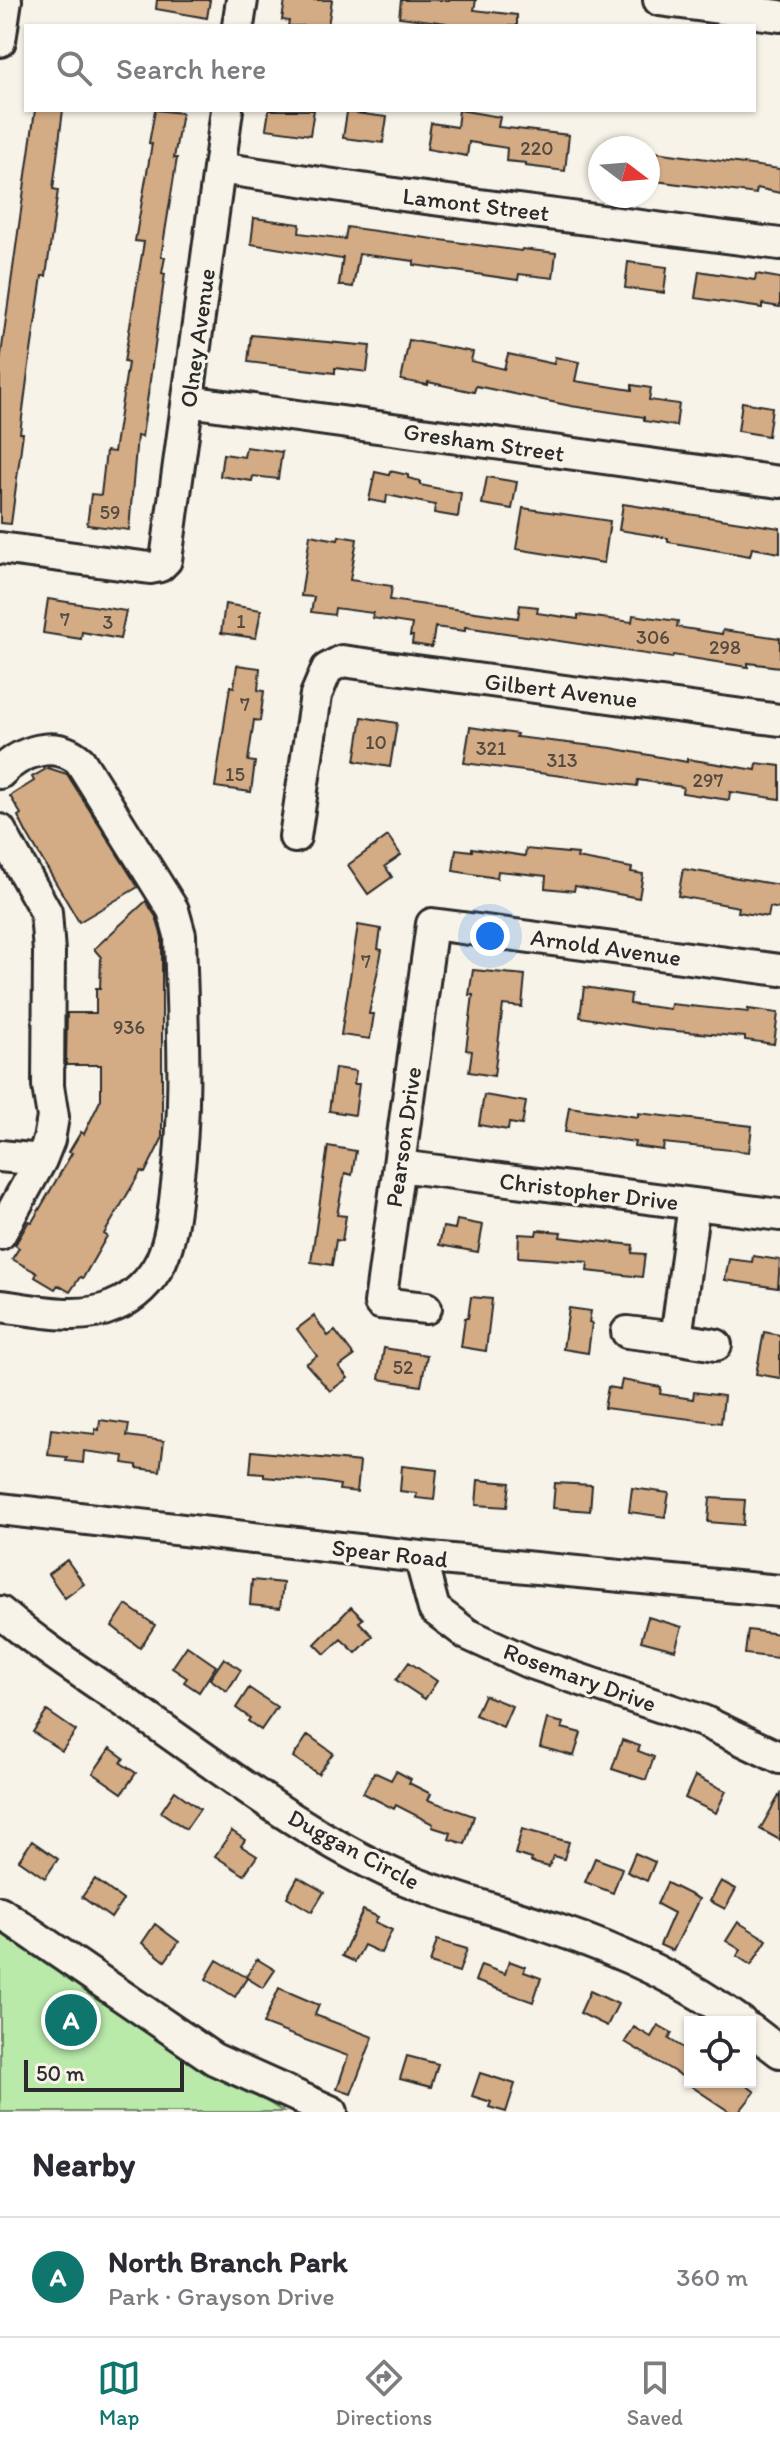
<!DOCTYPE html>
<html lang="en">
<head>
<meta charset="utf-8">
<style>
	body { margin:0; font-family:Itim,sans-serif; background:#f7f7f7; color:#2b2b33 }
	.controls { position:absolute; right:24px; bottom:24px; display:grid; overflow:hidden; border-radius:0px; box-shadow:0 2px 6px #0004 }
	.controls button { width:72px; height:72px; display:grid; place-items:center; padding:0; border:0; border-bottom:2px solid #e1e1e2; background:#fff; color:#2b2b33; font:40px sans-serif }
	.compass { position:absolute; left:588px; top:136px; width:72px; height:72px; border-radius:50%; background:#fff; box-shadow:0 2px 6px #0004; rotate:106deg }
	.scale { position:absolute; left:24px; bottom:20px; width:160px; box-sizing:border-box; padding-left:8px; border:4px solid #2b2b2b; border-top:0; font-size:22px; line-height:28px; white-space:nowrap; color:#2b2b2b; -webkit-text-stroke:6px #f7f3e8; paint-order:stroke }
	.you { position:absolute; left:490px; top:936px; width:28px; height:28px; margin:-20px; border:6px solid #fff; border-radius:50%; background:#1a73e8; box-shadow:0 0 0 12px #1a73e833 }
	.badge { display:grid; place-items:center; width:52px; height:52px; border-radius:50%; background:#0f766e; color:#fff; font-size:26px; font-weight:700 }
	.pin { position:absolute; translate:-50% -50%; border:4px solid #fff; box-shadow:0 2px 8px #0006 }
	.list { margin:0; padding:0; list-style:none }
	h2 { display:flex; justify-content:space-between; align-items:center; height:104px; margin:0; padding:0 32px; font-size:34px }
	h2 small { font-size:26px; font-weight:400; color:#7c7c81 }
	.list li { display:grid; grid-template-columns:52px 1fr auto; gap:24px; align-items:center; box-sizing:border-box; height:120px; padding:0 32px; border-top:2px solid #e1e1e2 }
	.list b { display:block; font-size:30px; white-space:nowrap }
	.list p { margin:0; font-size:26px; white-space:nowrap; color:#7c7c81 }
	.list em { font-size:26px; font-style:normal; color:#7c7c81 }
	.icon { flex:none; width:44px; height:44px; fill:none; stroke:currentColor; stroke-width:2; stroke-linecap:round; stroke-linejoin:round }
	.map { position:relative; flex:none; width:780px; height:2112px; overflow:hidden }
	.search { position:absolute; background:#fff; box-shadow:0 2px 6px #0004; left:24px; right:24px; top:24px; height:88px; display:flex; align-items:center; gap:20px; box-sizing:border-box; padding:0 28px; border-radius:0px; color:#7c7c81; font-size:30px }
	.sheet { height:224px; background:#fff }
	nav { display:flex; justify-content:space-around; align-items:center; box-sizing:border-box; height:112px; border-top:2px solid #e1e1e2; background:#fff; font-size:22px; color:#7c7c81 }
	nav a { display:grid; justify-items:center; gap:4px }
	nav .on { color:#0f766e }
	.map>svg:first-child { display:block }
</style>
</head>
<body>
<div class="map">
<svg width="780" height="2112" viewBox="0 0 780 2112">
	<rect width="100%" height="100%" fill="#f7f3e8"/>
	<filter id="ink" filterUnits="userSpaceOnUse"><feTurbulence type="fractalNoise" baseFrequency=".0125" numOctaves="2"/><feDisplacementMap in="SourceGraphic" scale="16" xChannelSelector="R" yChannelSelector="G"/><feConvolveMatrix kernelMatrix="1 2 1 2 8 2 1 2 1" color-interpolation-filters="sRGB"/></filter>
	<g filter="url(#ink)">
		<path fill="#b9eaaa" stroke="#728a6a" stroke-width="2" d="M0 1928 283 2112H0Z"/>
		<path fill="#d3ab84" stroke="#2b2b2b" stroke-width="2" d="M157 0H210L207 18 156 9Z
			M285 0H332L328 26H288L289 21 282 20Z
			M401 0H476L474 10 517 15V26H446V23L399 17Z
			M35 110H63L53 189 58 190 46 276H42L28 372 20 433H23L11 524 0 523V362Z
			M155 110 182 113 174 158H177L161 257H165L162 273 165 274 142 437 137 436 129 530 87 525 91 494 101 495 106 451 114 452 128 363 124 362 144 242 135 241 152 144 149 143Z
			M269 110H314L310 135 266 129Z
			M459 110 500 117 498 127 569 135 565 171 526 166V163L506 161 507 148 469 142 467 156 427 149 431 123 457 127Z
			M347 112 387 117 383 143 343 138Z
			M648 151 780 169V193L757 188 756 194 648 180Z
			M254 218 300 224 299 233 345 239 347 227 521 251 522 249 556 253 553 278 519 274 518 280 414 265V261L359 254 353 287 339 285 343 256 341 259 251 244Z
			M628 262 667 267 664 293 625 288Z
			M699 271 755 280 756 274 780 278V307L762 304V308L695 298Z
			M251 335 370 346 367 372 335 368V373L248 362Z
			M409 340 473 352 471 361 504 369 508 354 554 364 555 357 579 362 575 381 632 390V385L651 388 649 400 679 404 676 426 644 421V417L571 406 476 386 474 392 428 382V385L401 380Z
			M742 402 772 407 768 436 738 431Z
			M246 447 282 452 278 479 253 476 252 481 220 476 223 454 244 457Z
			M390 471 408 475V478L420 481V485L461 493 458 517 434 513 435 505 387 495 386 503 369 500 375 472 389 475Z
			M487 477 517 482 512 509 482 504Z
			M623 504 780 528V553L752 548 750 556 668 542V538L619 530Z
			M523 508 610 521 604 563 516 549Z
			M310 535 338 540 339 536 357 539 350 580 392 586 390 600 518 618 520 605 538 607 537 613 578 619V615L632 622 633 615 678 621 677 627 722 634 723 630 780 638V667L748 663V667L673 655 672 658 465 627V631L435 627 432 647 412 644 413 636H410L412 624 372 618 373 613 335 608 334 615 311 612 314 597 301 596Z
			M48 599 126 611 120 639 82 632 81 639 43 633Z
			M225 604 261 610 256 638 221 633Z
			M237 665 260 668 258 690 264 691 260 721 254 720 248 761 255 762 251 792 215 787 230 686 234 687Z
			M362 717 397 723 390 767 355 761Z
			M470 727 517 734 516 737 611 748 687 762V759L756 770 757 763 780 766V799L730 792 729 800 682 793 683 787 638 780 637 786 464 763Z
			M48 768 67 774 138 887 79 922 27 834 18 816 21 814 10 796 34 781 32 777Z
			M388 836 401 855 385 866 392 877 368 894 348 865Z
			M472 848 525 856 526 849 578 854 577 858 632 868 631 872 643 874 639 898 575 886 574 891 545 888 546 876 498 871 497 878 453 871 456 849 472 851Z
			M683 869 780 885V909L770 907 768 917 738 912 739 907 678 896Z
			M146 901 156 917 162 937V1139L145 1173 141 1171 104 1234 107 1236 83 1278 80 1277 70 1292 58 1285 55 1289 35 1277 37 1273 12 1259 19 1248 15 1245 29 1221 32 1222 72 1153 69 1152 81 1132 84 1134 101 1099V1065H66L67 1013H96V988H100L101 957 94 949Z
			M358 925 381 929 378 949 382 950 369 1014H374L370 1039 341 1035Z
			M473 970 525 975 522 1007 503 1005 494 1076 469 1072 472 1051 466 1050 473 995H469Z
			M584 987 631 994 630 1004 670 1009 671 1004 748 1012V1009L778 1013 774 1044 745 1040V1037L653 1029 580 1017Z
			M335 1068 356 1071 354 1084H359L355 1115 329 1111Z
			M484 1095 526 1102 522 1125 509 1123 508 1130 479 1125Z
			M569 1107 638 1117V1113L752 1126 749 1152 664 1143 663 1150 634 1146 635 1142 565 1132Z
			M328 1146 356 1151 352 1175 345 1173 337 1215 346 1216 342 1241 336 1240 332 1265 311 1262Z
			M457 1220 483 1225 478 1252 439 1245 443 1227 455 1229Z
			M537 1230 561 1232 560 1237 633 1245 632 1253 645 1254 642 1277 587 1271 588 1262 518 1257 519 1234 536 1235Z
			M753 1256 780 1260 778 1288 725 1280 729 1259 752 1262Z
			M471 1297 492 1299 486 1351 461 1347 465 1318H468Z
			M569 1308 591 1311 589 1322 592 1323 588 1353 563 1349Z
			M314 1316 328 1336 335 1331 354 1356 339 1367 348 1378 330 1391 306 1364 317 1356 297 1329Z
			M764 1332 780 1335V1378L756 1374Z
			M384 1348 427 1355 421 1386 379 1379Z
			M622 1380 661 1387 660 1394 693 1399 694 1392 724 1396 721 1423 604 1408 608 1387 620 1389Z
			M100 1420 129 1424 127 1436 164 1441 160 1471 137 1468V1465L123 1463 124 1456 84 1451 83 1463 66 1461 67 1457 48 1455 51 1429 95 1434V1429L99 1430Z
			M252 1451 360 1462 357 1492 339 1490 340 1485 323 1482 264 1477V1474L250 1473Z
			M402 1466 437 1470 434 1500 416 1498 417 1493 400 1491Z
			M478 1480 510 1483 507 1507 476 1505Z
			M555 1483 592 1485 590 1511 553 1508Z
			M632 1488 669 1493 665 1517 629 1512Z
			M710 1498 745 1500 743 1525 708 1522Z
			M67 1560 84 1584 65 1598 48 1574Z
			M252 1580 283 1583 280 1608 250 1605Z
			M126 1605 155 1625 140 1648 112 1626Z
			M351 1607 363 1619 359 1622 373 1636 356 1653 341 1639 325 1654 315 1644Z
			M648 1617 682 1627 675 1650 641 1641Z
			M748 1630 780 1634 777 1658 745 1654Z
			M187 1646 216 1666 199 1692 184 1682 187 1678 172 1668Z
			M224 1658 241 1670 227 1691 210 1679Z
			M409 1662 437 1681 425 1699 396 1680Z
			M249 1688 277 1707 261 1730 248 1721 250 1718 236 1708Z
			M484 1695 512 1706 503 1727 475 1715Z
			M47 1711 76 1731 62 1751 33 1732Z
			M547 1719 564 1723 562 1728 581 1733 574 1756 540 1747Z
			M308 1735 333 1753 318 1774 293 1757Z
			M622 1740 640 1746 638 1751 654 1757 646 1780 612 1769Z
			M110 1748 124 1758 121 1763 136 1773 122 1793 93 1773Z
			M396 1771 411 1779 409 1783 431 1794 428 1800 474 1816 465 1844 449 1839 451 1833 432 1827 433 1824 396 1805 394 1809 363 1793 374 1772 391 1780Z
			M695 1776 726 1791 716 1813 685 1798Z
			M175 1791 200 1809 186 1829 161 1812Z
			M780 1794V1840L760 1829Z
			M522 1829 569 1842 564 1859 553 1856 549 1867 531 1862 532 1859 515 1854Z
			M232 1831 245 1840 241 1846 257 1856 244 1875 215 1856Z
			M32 1841 58 1859 45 1878 19 1860Z
			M635 1853 655 1862 647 1881 627 1872Z
			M595 1858 622 1868 613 1893 585 1882Z
			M298 1877 324 1892 312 1912 287 1897Z
			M95 1879 123 1900 111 1918 82 1897Z
			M721 1881 736 1889 725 1909 710 1901Z
			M667 1883 699 1899 673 1951 660 1945 674 1913 657 1904Z
			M363 1910 378 1917 375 1922 392 1930 381 1953 364 1945 355 1962 342 1956Z
			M738 1922 767 1940 751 1965 737 1956 741 1950 726 1941Z
			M155 1924 179 1942 165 1961 142 1943Z
			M437 1940 467 1949 459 1972 430 1963Z
			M257 1959 275 1970 263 1988 247 1978 235 1997 206 1979 217 1960 246 1977Z
			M509 1961 525 1967 524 1972 541 1978 533 2002 475 1981 481 1965 505 1974Z
			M279 1988 319 2005 315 2015 373 2037 351 2094 337 2089 348 2056 263 2024Z
			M590 1991 618 2004 607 2026 580 2013Z
			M658 2025 672 2033 669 2039 690 2052V2081L625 2042 634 2027 651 2037Z
			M407 2056 438 2064 431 2087 400 2079Z
			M480 2073 515 2084 506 2112 489 2107 491 2102 472 2096Z
			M685 2082H742L755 2092 739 2112H730Z"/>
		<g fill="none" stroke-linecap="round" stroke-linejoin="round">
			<defs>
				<path id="minor" d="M659 0 780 16
					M238 26 242 0
					M0 41 6 0
					M219 168 402 195 780 244
					M188 401 780 482
					M0 548 150 568 160 566 166 560 227 110
					M0 773C21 751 56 739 80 761L173 910 180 935C182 1018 188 1101 177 1184 174 1209 172 1237 161 1261 151 1281 134 1298 114 1306 79 1322 37 1310 0 1306
					M0 830 46 912 49 952 48 1086 53 1117 49 1140 41 1160 0 1234
					M295 837 316 695 327 669 342 661 780 720
					M0 1156 41 1160
					M399 1166 780 1215
					M426 1308 380 1303 432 924 780 970
					M627 1332 668 1337 677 1331 694 1204
					M668 1337 716 1345
					M0 1509 420 1557 780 1591
					M420 1557 434 1609 467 1634 528 1662 703 1721 780 1758
					M0 1612C47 1652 101 1685 152 1721 231 1776 309 1837 397 1876 448 1898 500 1910 552 1928 618 1950 685 1981 741 2022
					M0 1912 214 2059 332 2112
					M750 2029 780 2052"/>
			</defs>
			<use href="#minor" stroke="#2b2b2b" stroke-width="36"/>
			<use href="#minor" stroke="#f7f3e8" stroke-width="30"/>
		</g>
	</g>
	<g text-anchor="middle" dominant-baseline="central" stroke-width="6" stroke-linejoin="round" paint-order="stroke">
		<g font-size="20" fill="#554b41">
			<text x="537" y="148">220</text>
			<text x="110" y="512">59</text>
			<text x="65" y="619">7</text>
			<text x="241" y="621">1</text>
			<text x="108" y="622">3</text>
			<text x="653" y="637">306</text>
			<text x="725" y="647">298</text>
			<text x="245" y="704">7</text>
			<text x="376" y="742">10</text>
			<text x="491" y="748">321</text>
			<text x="562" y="760">313</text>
			<text x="235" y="774">15</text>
			<text x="708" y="780">297</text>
			<text x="366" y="961">7</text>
			<text x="129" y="1027">936</text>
			<text x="403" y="1367">52</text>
		</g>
		<g font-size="24" fill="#2b2b2b" stroke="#f7f3e8">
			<text transform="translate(476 204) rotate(7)">Lamont Street</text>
			<text transform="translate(197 338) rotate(-82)">Olney Avenue</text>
			<text transform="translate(484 442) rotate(8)">Gresham Street</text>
			<text transform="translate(561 690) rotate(7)">Gilbert Avenue</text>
			<text transform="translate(606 947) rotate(8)">Arnold Avenue</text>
			<text transform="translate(403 1137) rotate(-82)">Pearson Drive</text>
			<text transform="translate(589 1191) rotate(7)">Christopher Drive</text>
			<text transform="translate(390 1553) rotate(6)">Spear Road</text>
			<text transform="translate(580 1677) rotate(20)">Rosemary Drive</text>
			<text transform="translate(354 1849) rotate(28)">Duggan Circle</text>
		</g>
	</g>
</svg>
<div class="controls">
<button><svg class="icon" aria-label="locate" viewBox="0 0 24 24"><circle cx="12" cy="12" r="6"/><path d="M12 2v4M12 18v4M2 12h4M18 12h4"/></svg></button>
</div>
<svg class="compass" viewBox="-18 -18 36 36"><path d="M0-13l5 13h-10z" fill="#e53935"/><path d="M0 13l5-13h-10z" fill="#7c7c81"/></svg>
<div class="scale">50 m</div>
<div class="you"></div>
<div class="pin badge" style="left:71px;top:2020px">A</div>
<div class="search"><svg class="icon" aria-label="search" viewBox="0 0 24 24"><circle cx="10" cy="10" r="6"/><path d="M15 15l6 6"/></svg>Search here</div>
</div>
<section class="sheet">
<h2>Nearby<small></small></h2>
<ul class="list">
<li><span class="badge">A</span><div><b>North Branch Park</b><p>Park · Grayson Drive</p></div><em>360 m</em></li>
</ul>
</section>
<nav>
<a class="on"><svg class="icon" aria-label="map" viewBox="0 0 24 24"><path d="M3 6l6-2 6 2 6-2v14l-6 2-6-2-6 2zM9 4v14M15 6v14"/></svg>Map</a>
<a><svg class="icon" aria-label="directions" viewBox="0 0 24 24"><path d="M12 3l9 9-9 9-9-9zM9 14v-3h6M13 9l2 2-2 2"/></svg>Directions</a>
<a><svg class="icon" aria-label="saved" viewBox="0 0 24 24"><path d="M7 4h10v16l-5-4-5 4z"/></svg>Saved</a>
</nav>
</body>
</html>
